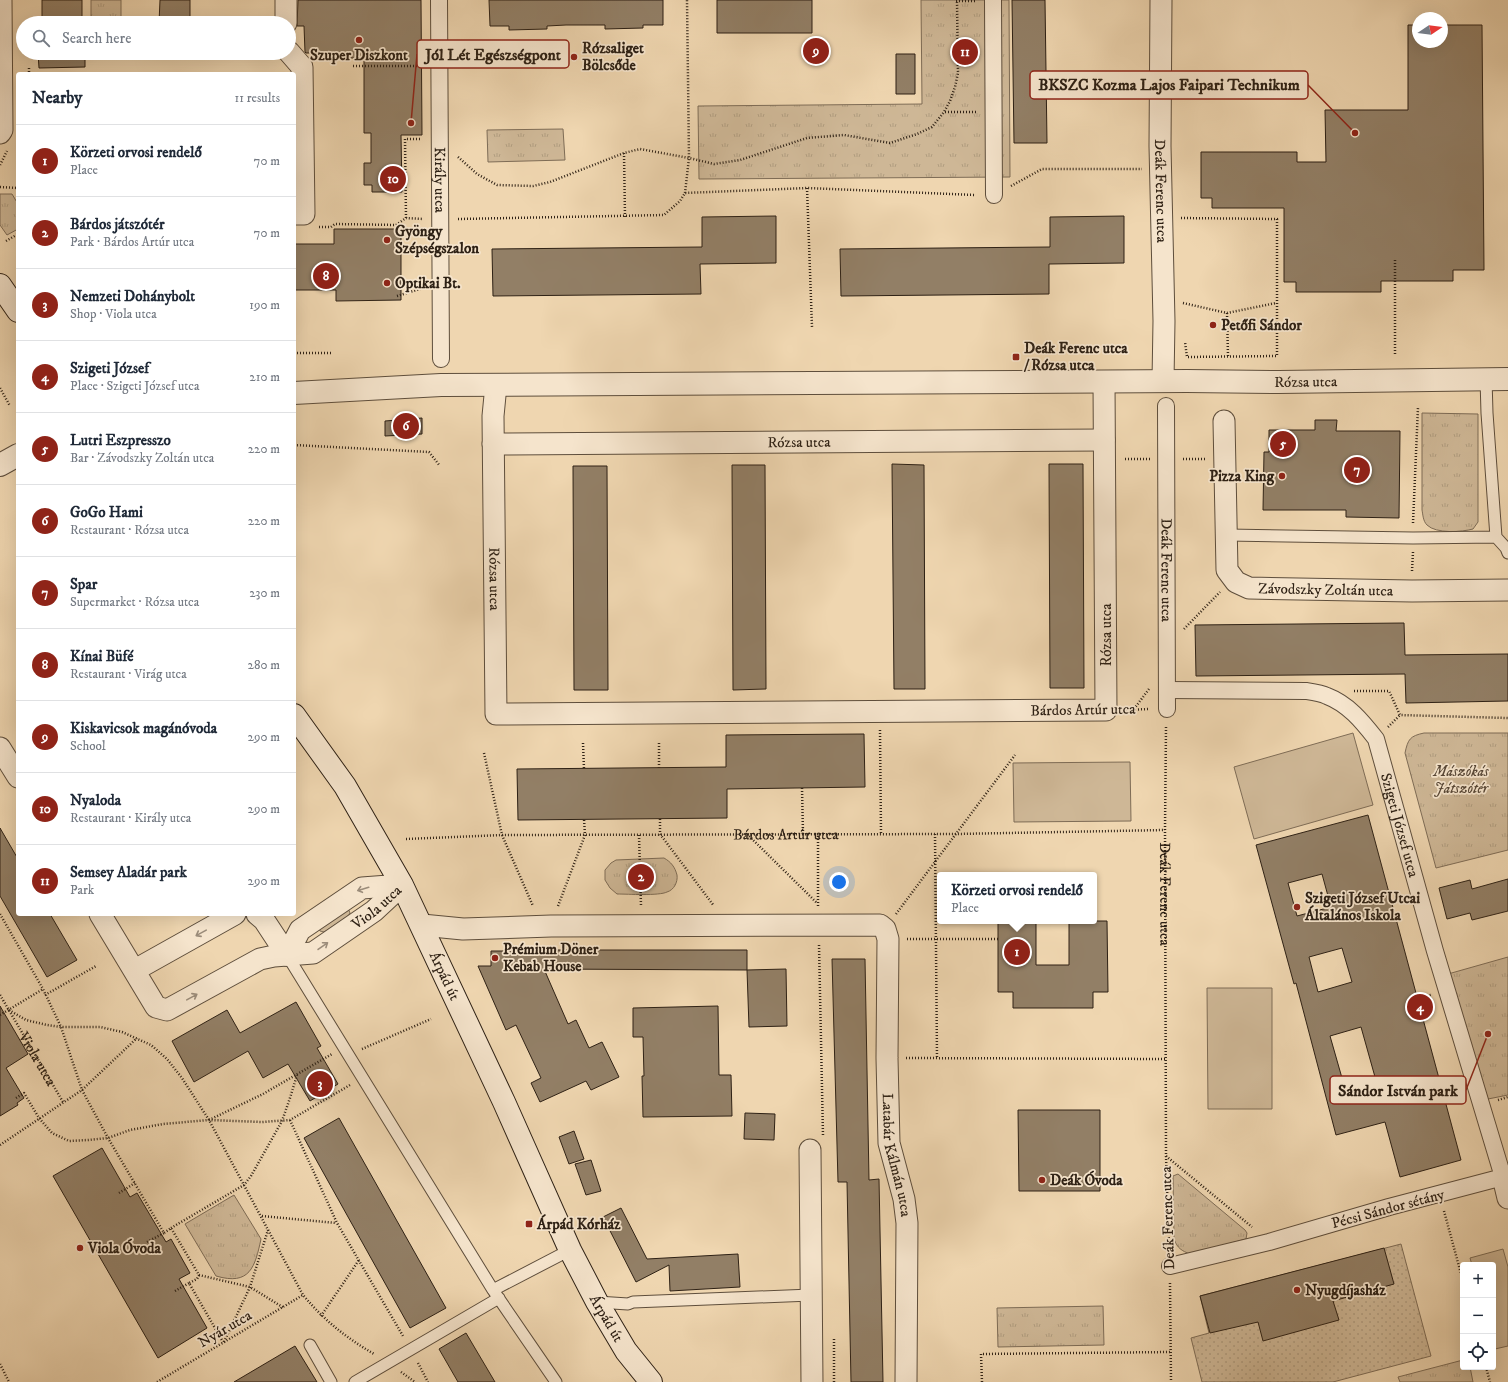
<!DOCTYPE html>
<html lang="en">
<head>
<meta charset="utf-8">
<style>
	body { margin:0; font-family:"IM FELL DW Pica",serif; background:#f2f2f3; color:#1f2937 }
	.controls { position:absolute; right:12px; bottom:12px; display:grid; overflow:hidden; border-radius:4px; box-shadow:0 4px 16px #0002 }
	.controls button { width:36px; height:36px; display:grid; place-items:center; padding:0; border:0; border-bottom:1px solid #e0e1e3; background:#fff; color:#1f2937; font:20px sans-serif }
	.compass { position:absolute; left:1412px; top:12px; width:36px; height:36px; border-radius:50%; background:#fff; box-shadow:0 4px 16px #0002; rotate:77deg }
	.you { position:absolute; left:839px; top:882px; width:14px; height:14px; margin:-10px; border:3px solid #fff; border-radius:50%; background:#1a73e8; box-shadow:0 0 0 6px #1a73e833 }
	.badge { display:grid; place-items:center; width:26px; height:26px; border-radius:50%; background:#8f2418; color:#fff; font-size:13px; font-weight:700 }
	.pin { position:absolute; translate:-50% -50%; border:2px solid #fff; box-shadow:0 1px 4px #0006 }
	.popup { position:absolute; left:937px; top:872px; width:160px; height:52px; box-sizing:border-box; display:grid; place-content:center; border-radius:4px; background:#fff; filter:drop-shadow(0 1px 3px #0005); font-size:13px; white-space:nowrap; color:#747a83 }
	.popup b { font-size:15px; color:#1f2937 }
	.popup::after { content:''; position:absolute; left:50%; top:100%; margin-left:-8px; border:8px solid transparent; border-top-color:#fff }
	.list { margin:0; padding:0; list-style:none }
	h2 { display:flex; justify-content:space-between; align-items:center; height:52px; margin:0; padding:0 16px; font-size:17px }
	h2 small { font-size:13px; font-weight:400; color:#747a83 }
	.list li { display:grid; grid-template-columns:26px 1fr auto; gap:12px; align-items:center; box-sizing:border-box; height:72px; padding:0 16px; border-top:1px solid #e0e1e3 }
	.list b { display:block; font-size:15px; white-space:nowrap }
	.list p { margin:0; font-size:13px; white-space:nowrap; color:#747a83 }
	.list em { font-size:13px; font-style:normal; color:#747a83 }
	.icon { flex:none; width:22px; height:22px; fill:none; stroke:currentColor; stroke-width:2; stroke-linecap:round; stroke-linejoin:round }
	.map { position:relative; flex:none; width:1508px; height:1382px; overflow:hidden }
	.search { position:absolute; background:#fff; box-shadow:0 4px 16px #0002; left:16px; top:16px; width:280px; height:44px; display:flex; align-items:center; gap:10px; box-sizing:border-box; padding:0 14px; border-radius:22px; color:#747a83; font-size:15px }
	.panel { position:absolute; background:#fff; box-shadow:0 4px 16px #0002; left:16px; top:72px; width:280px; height:844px; border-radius:4px }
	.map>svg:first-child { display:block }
</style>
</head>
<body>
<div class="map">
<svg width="1508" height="1382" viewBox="0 0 1508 1382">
	<defs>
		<pattern id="grass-tufts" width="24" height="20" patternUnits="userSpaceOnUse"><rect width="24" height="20" fill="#ceb796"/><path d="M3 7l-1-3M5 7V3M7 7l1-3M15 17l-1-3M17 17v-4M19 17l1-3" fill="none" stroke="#b19d80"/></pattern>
		<pattern id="garden-dots" width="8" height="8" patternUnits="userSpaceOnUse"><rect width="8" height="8" fill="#ceb796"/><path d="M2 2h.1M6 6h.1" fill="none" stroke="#b19d80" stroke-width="1.8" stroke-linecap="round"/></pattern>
	</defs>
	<rect width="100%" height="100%" fill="#efd6b0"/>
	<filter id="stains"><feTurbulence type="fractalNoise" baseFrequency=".005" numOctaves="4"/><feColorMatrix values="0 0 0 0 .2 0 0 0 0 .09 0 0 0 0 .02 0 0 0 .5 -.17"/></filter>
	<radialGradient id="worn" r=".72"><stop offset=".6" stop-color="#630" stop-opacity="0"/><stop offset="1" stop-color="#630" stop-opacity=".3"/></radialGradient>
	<path fill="url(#grass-tufts)" stroke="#7e6c56" d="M91 0H121V23H91Z
		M921 0H1009L1010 177 699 179 698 106 922 104Z
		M563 129 565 160 488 162 487 130Z
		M0 194H12L18 204V229L7 235 0 225Z
		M1422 413 1478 414V522L1473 529C1462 532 1436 534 1427 525 1423 521 1423 515 1422 510Z
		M1424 733H1508V850L1436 868 1405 753C1408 739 1410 736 1424 733Z
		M664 858C671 862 675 867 677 875 678 882 674 890 667 892 659 896 628 894 617 894L610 888 605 880V870L611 863 616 860Z
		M348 908 350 913 348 916 326 931 324 932 320 931 319 929Z
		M1508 957V1095L1488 1099 1448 974Z
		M1178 1174 1245 1230 1247 1233 1246 1239 1190 1254C1182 1251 1177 1248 1174 1239L1173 1176Z
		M234 1195 261 1239C255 1267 250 1286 216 1276L185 1224Z
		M1103 1306 1104 1345 998 1347 997 1308Z
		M1463 1360V1367H1470L1473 1382H1400L1398 1377Z"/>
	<path fill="url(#garden-dots)" stroke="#7e6c56" d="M1401 1244 1431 1356 1333 1382H1202L1191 1338 1209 1333 1200 1296Z"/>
	<path fill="#ceb796" stroke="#7e6c56" d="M1353 733 1373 805 1254 839 1234 767Z
		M1130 762 1131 821 1014 822 1013 763Z
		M1207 988H1272V1109H1208Z
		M1503 1249 1508 1267V1346L1495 1349 1493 1343V1265H1472L1470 1258Z"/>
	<path fill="#927f66" stroke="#2e2115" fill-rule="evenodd" d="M42 0H82V23H42Z
		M160 0H190V23H159Z
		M298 0H421L422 135H401L402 192H372V185H364V163H371V133H364V58H318V53H306L305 52 304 26H297Z
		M489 0H663V25H643V28L605 29V25H566L547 26V29L509 30V26H490Z
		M717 0H812V33H717Z
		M1012 0H1045L1047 143H1014Z
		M1408 25H1418V42H1442V25H1482L1484 270H1453V281H1381V292H1296V282H1284V208H1212V198H1201V152H1297V162H1326L1325 110H1408Z
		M38 53H85V67L39 68Z
		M896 54H915V94H896Z
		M776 216V263L700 264 701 294 493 296 492 249 702 247V217Z
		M1124 216V263L1049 264V294L841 296 840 249 1050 247V217Z
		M334 229H401V300L336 301V290H294V244H334Z
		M422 418V434L385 436V421Z
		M1315 420H1337L1336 431H1400L1399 518 1346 517V510H1263L1264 452H1269V430H1315Z
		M892 464 924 465 925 689H894Z
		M1049 464H1083L1084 688H1050Z
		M732 465H765L766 689 733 690Z
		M573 466H607L608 690H574Z
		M1404 623 1405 655 1508 654V701L1406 703 1405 674 1196 676 1195 625Z
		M864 734 865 787 727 789V818L518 820 517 769 726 767V735Z
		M1368 815 1461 1160 1400 1177 1385 1122 1336 1135 1296 983 1294 984 1256 845ZM1322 874 1331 907 1297 916 1288 883ZM1342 948 1352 982 1318 992 1309 957ZM1361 1027 1375 1077 1344 1085 1330 1036Z
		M0 828 18 859V914H50L77 960 47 977 0 896Z
		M1508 879V911L1472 920 1470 913 1447 919 1439 888 1470 880 1472 889Z
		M998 921H1036V965H1069V921H1107L1108 992H1093V1008H1013V992H998Z
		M544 950H747V970L544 969 568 1024 576 1020 589 1048 602 1042 619 1077 591 1090 586 1081 540 1102 531 1083 541 1078 516 1025 506 1030 478 966H491V951H544Z
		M832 959H865L869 1180 879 1179 883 1382H851L847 1182H838Z
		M786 969 787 1026 749 1027 747 970Z
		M296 1002 321 1046 317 1048 338 1084 310 1101 288 1064 263 1078 248 1051 194 1082 172 1041 227 1010 240 1033Z
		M0 1006 28 1054 6 1068 24 1098 17 1103 18 1105 0 1116Z
		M718 1006 719 1075H731L732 1116 643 1117 642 1076H644L643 1037H633V1008Z
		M1018 1110H1100V1191H1019Z
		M745 1113 775 1114 774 1140 744 1139Z
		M339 1118 446 1308 410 1328 304 1138Z
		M574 1131 584 1159 569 1164 559 1137Z
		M102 1148 130 1197 137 1193 166 1242 171 1239 190 1273 179 1279 207 1328 158 1358 53 1176Z
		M591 1160 601 1191 586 1195 575 1164Z
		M621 1208 647 1259 738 1254 740 1287 670 1291 669 1265 636 1282 603 1217Z
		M1384 1248 1394 1284 1333 1301 1339 1320 1263 1341 1258 1322 1210 1333 1200 1296Z
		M466 1333 495 1382H458L439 1349Z
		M295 1346 317 1382H234Z"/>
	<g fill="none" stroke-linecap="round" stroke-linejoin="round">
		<defs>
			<path id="service" d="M1227 535 1413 538 1496 537 1487 413 1486 379
				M1496 537 1506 548 1508 553
				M287 955 493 1290 556 1382
				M493 1290 570 1250
				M597 1302 628 1304 633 1302 811 1295
				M310 1345 331 1382
				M355 1382 499 1298"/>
			<g id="pedestrian">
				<path id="s4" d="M439 0 441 359"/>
				<path d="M993 0 994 195"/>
				<path id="s5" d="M1166 406 1167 709"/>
				<path id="s6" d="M1167 690 1306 691C1313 692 1321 693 1327 696 1348 704 1362 721 1376 739L1435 951 1503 1177 1389 1207 1269 1242 1170 1266"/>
			</g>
			<g id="minor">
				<path id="s7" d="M1161 0 1160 146 1164 321 1163 381"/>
				<path d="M286 23V0"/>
				<path d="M289 52 302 67 304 214H294"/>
				<path d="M0 133 2 130 1 0"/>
				<path id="s8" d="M496 385 493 416 496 714 1106 710 1104 382"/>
				<path id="s9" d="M1224 421 1227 570 1236 582 1249 588 1412 591 1508 590"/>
				<path id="s10" d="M493 444 1104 440"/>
				<path d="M0 748 18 777"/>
				<path id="s11" d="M100 914 156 1007 167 1010 260 959 274 956 313 953 374 911 402 885"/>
				<path d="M257 914 264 920 287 955"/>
				<path id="s12" d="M422 925 463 929 551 926 880 925 885 929 888 939 887 1058 889 1143 904 1199 907 1223 906 1382"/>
				<path d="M287 955 300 930 362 888 402 885"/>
				<path d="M135 970 235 914"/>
				<path d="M810 1150 812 1382"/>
				<path d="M1508 1176 1503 1177 1508 1198"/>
			</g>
			<g id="tertiary">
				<path id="s13" d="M294 393 441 385 1187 381 1279 382 1508 379"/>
				<path d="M0 465 18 455"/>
			</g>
			<g id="secondary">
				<path d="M0 285 18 311"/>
				<path id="s14" d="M294 715 345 786 402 885 504 1102 570 1250 597 1302 626 1351 651 1382"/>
			</g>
		</defs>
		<use href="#service" stroke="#5e4e3c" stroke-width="13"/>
		<use href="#pedestrian" stroke="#5e4e3c" stroke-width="18"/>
		<use href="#minor" stroke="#5e4e3c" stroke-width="23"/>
		<use href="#tertiary" stroke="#5e4e3c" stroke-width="24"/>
		<use href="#secondary" stroke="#2e2115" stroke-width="24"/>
		<g stroke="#2e2115" stroke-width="2.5" stroke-dasharray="1 2" stroke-linecap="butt">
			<path d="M956 1H976"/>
			<path d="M353 66H423"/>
			<path d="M29 68V72"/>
			<path d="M945 112H976"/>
			<path d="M624 153 625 217"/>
			<path d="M458 157 477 174 497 185 533 186 550 182 624 153 640 149 689 158 714 164 740 160 807 138 844 135 890 143 917 134 932 127 944 112 950 101 955 87 958 73 957 0"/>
			<path d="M0 165 7 151"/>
			<path d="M1011 186 1042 169H1142"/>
			<path d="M0 187 18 188"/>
			<path d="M807 188 812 327"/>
			<path d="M685 193 689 158 687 0"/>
			<path d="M406 218 405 139H422"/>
			<path d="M1181 218 1277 219V356L1187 357 1185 342"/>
			<path d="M458 219 664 215 680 201 685 193 807 188 976 195"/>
			<path d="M319 227H331L335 224 396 225 406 218 423 219"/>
			<path d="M6 241 18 234"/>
			<path d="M1395 260V355"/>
			<path d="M397 296 423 288"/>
			<path d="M1183 303 1227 313 1276 303"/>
			<path d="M1227 313 1228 356"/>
			<path d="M294 353H331"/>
			<path d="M0 388 10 406"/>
			<path d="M294 445 429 452 440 466"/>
			<path d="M1125 459H1150"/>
			<path d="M1183 459H1206"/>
			<path d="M1413 523 1418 407"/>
			<path d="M1412 571 1413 552"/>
			<path d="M1184 629 1220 592"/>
			<path d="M1354 691H1389L1400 715 1508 718"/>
			<path d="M1134 709 1149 689"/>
			<path d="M1126 710 1149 709"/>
			<path id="s1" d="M1166 727 1165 830 1166 1156 1169 1250"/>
			<path d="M1388 727 1400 715"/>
			<path d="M880 730 881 834"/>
			<path d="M583 743 584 769"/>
			<path d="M659 743V768"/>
			<path d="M484 753 502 835 533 906"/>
			<path d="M802 788 803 834"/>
			<path d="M660 819V834L714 906"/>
			<path d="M747 834 817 903"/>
			<path d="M935 834 937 1058"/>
			<path d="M639 835 641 906"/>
			<path id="s2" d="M406 839 502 835 956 834 1165 830"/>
			<path d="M558 906 585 835 584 819"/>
			<path d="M818 906V834"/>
			<path d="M0 914 43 989 61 1027 82 1090 108 1138 164 1233 171 1228 199 1275 250 1287 284 1308"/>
			<path d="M896 914 1015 755"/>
			<path d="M907 939H998"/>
			<path d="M819 945 823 1136"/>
			<path id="s3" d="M0 995 63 1102"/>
			<path d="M45 995 96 966"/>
			<path d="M1418 998 1431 995"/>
			<path d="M9 1010 26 1020 47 1025 61 1027H100L122 1032 151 1045 167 1059 182 1078 209 1120 303 1295C325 1321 345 1337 374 1354"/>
			<path d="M0 1015 43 989"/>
			<path d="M362 1049 431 1019"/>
			<path d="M906 1058 1167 1059"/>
			<path d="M16 1098 24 1093 39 1118 52 1133 69 1141 88 1140 108 1138 130 1130 163 1124 209 1120 262 1122 290 1120 350 1085"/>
			<path d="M1498 1100 1508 1097"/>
			<path d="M209 1120 263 1094 332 1054"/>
			<path d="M290 1120 337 1223 403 1336"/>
			<path d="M0 1145 82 1090 137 1038"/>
			<path d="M1166 1156 1252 1227"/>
			<path d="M119 1193 135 1183"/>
			<path d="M1444 1211 1463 1281"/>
			<path d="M262 1216 336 1223"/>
			<path d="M171 1228 244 1185 251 1176 282 1121 290 1098 297 1075"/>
			<path d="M147 1242 164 1233"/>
			<path d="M199 1275 197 1279 189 1283 223 1342"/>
			<path d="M1170 1283 1171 1382"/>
			<path d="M175 1291 189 1283"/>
			<path d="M321 1316 359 1260"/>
			<path d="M834 1339V1382"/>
			<path d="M224 1342 250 1287 268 1230"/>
			<path d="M418 1363 428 1382"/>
			<path d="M0 1364 9 1382"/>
			<path d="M1486 1367 1490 1382"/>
			<path d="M401 1372 415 1382"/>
			<path d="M157 1382 303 1295"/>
			<path d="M982 1382 981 1354 1171 1352"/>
		</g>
		<use href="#service" stroke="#f5e4cc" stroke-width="11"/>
		<use href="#pedestrian" stroke="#f5e4cc" stroke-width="16"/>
		<use href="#minor" stroke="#f5e4cc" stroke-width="21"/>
		<use href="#tertiary" stroke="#f5e4cc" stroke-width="22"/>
		<use href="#secondary" stroke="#f5e4cc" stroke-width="22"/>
	</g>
	<defs><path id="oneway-shaft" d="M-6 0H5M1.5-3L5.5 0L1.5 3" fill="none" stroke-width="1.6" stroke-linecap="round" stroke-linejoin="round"/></defs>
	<g stroke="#9b8c7a">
		<use href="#oneway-shaft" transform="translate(363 889) rotate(163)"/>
		<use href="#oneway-shaft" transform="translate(201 933) rotate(151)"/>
		<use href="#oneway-shaft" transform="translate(323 946) rotate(-35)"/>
		<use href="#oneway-shaft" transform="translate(192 997) rotate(-29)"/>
	</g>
	<g fill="#8f2418" stroke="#f5e4cc" stroke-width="1.5">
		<circle cx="359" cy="40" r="4"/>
		<circle cx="574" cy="57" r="4"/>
		<circle cx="387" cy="240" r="4"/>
		<circle cx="387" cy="283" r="4"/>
		<circle cx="1213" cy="325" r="4"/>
		<rect x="1012" y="353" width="8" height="8" rx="2"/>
		<circle cx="1282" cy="476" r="4"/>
		<circle cx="1297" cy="907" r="4"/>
		<circle cx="495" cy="958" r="4"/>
		<circle cx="1042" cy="1180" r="4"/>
		<rect x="525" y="1220" width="8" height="8" rx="2"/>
		<circle cx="80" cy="1248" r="4"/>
		<circle cx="1297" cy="1290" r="4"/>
	</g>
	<g text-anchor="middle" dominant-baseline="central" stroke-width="3.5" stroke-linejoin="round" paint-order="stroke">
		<g font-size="15" font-weight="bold" fill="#2e2115" stroke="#f5e4cc" text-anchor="start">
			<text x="582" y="48">Rózsaliget<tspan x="582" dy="17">Bölcsőde</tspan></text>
			<text x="359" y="55" text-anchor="middle">Szuper Diszkont</text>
			<text x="395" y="231">Gyöngy<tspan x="395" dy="17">Szépségszalon</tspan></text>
			<text x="395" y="283">Optikai Bt.</text>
			<text x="1221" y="325">Petőfi Sándor</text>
			<text x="1024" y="348">Deák Ferenc utca<tspan x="1024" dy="17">/ Rózsa utca</tspan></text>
			<text x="1274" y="476" text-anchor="end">Pizza King</text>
			<text x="1305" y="898">Szigeti József Utcai<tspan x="1305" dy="17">Általános Iskola</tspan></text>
			<text x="503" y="949">Prémium Döner<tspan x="503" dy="17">Kebab House</tspan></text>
			<text x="1050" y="1180">Deák Óvoda</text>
			<text x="537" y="1224">Árpád Kórház</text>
			<text x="88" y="1248">Viola Óvoda</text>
			<text x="1305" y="1290">Nyugdíjasház</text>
		</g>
		<g font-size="15" fill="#2e2115" stroke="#f5e4cc">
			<text stroke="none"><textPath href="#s4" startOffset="180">Király utca</textPath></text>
			<text stroke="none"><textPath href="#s7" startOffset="191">Deák Ferenc utca</textPath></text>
			<text stroke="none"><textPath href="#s13" startOffset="1012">Rózsa utca</textPath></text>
			<text stroke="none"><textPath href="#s10" startOffset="306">Rózsa utca</textPath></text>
			<text stroke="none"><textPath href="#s5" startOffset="164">Deák Ferenc utca</textPath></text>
			<text stroke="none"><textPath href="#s8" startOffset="194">Rózsa utca</textPath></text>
			<text stroke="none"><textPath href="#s9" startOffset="255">Závodszky Zoltán utca</textPath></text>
			<text transform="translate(1106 635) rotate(-90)">Rózsa utca</text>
			<text transform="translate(1083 710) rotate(-1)">Bárdos Artúr utca</text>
			<text stroke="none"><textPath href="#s6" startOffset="316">Szigeti József utca</textPath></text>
			<text stroke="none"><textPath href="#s2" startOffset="380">Bárdos Artúr utca</textPath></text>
			<text stroke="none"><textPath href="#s1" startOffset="167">Deák Ferenc utca</textPath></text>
			<text stroke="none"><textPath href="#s11" startOffset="358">Viola utca</textPath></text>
			<text stroke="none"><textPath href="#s14" startOffset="302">Árpád út</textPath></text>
			<text stroke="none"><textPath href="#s3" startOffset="74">Viola utca</textPath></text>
			<text stroke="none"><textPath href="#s12" startOffset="692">Latabár Kálmán utca</textPath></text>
			<text transform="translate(1388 1209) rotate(-15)">Pécsi Sándor sétány</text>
			<text transform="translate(1168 1218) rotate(-92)">Deák Ferenc utca</text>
			<text stroke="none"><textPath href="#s14" startOffset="681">Árpád út</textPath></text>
			<text transform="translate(225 1329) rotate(-30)">Nyár utca</text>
		</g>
		<g font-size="15" font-style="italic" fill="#564635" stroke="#f5e4cc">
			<text x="1461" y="771">Mászókás<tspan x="1461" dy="17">Játszótér</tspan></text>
		</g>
	</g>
	<path fill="none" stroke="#8f2418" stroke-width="1.5" d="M411 123L417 54M1355 133L1308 85M1488 1034L1466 1090"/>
	<g fill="#8f2418" stroke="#f5e4cc" stroke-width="1.5">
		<circle cx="411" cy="123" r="4"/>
		<circle cx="1355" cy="133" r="4"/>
		<circle cx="1488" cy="1034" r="4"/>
	</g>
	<g fill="#f5e4cc" stroke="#8f2418" stroke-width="1.5">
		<rect x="417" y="40" width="152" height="28" rx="4"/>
		<rect x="1030" y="71" width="278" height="28" rx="4"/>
		<rect x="1330" y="1076" width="136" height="28" rx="4"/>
	</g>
	<g font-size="16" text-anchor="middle" font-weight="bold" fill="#2e2115">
		<text x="493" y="60">Jól Lét Egészségpont</text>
		<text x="1169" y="90">BKSZC Kozma Lajos Faipari Technikum</text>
		<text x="1398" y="1096">Sándor István park</text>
	</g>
	<rect width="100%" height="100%" filter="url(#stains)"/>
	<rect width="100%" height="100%" fill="url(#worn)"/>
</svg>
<div class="controls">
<button>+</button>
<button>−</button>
<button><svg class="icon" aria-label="locate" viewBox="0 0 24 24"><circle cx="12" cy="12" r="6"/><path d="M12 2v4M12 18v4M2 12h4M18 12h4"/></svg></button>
</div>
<svg class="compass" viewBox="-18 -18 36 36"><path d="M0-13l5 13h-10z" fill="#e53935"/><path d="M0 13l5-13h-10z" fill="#747a83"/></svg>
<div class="you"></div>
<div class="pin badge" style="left:1017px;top:952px">1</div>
<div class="popup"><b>Körzeti orvosi rendelő</b>Place</div>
<div class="pin badge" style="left:641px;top:877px">2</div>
<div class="pin badge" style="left:320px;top:1084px">3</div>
<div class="pin badge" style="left:1420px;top:1007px">4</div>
<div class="pin badge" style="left:1283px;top:444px">5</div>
<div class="pin badge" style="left:406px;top:426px">6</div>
<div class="pin badge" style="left:1357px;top:470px">7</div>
<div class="pin badge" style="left:326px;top:276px">8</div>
<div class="pin badge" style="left:816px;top:51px">9</div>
<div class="pin badge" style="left:393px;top:179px">10</div>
<div class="pin badge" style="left:965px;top:52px">11</div>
<div class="search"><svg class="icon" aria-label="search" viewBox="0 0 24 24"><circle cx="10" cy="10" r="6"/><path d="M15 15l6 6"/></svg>Search here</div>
<section class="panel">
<h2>Nearby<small>11 results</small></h2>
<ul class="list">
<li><span class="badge">1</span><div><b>Körzeti orvosi rendelő</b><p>Place</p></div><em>70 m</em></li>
<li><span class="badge">2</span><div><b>Bárdos játszótér</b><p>Park · Bárdos Artúr utca</p></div><em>70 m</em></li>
<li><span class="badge">3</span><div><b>Nemzeti Dohánybolt</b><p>Shop · Viola utca</p></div><em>190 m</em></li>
<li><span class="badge">4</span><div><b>Szigeti József</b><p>Place · Szigeti József utca</p></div><em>210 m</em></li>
<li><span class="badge">5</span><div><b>Lutri Eszpresszo</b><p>Bar · Závodszky Zoltán utca</p></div><em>220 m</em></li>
<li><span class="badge">6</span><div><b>GoGo Hami</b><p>Restaurant · Rózsa utca</p></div><em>220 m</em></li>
<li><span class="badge">7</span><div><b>Spar</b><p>Supermarket · Rózsa utca</p></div><em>230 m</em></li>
<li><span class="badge">8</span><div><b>Kínai Büfé</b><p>Restaurant · Virág utca</p></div><em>280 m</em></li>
<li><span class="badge">9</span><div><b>Kiskavicsok magánóvoda</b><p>School</p></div><em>290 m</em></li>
<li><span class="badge">10</span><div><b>Nyaloda</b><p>Restaurant · Király utca</p></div><em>290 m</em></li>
<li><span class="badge">11</span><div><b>Semsey Aladár park</b><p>Park</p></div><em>290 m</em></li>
</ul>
</section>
</div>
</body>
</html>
